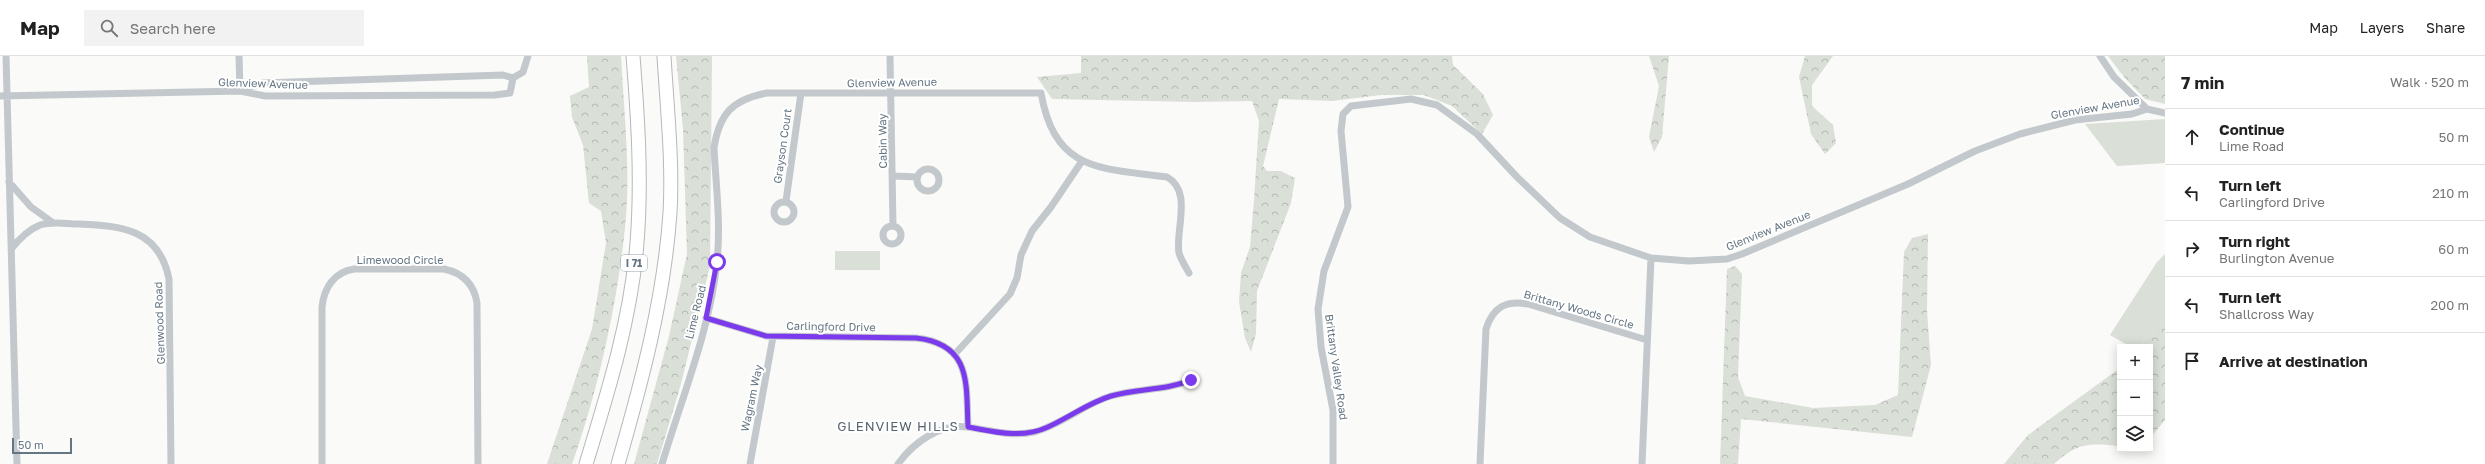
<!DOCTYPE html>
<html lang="en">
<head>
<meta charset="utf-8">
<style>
	body { margin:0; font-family:"Golos Text",sans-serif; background:#f2f2f2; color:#222 }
	.controls { position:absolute; right:12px; bottom:12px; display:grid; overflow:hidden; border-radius:0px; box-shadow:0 2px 10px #0003 }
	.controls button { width:36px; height:36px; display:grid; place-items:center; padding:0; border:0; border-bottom:1px solid #e0e0e0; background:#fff; color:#222; font:20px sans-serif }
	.scale { position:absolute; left:12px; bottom:10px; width:60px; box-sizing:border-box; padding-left:4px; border:2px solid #657683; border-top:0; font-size:11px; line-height:14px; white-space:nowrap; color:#657683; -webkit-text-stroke:3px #fff; paint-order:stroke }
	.stop { position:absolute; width:12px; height:12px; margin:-9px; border:3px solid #7c3aed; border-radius:50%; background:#fff }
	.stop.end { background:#7c3aed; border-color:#fff; box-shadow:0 1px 4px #0008 }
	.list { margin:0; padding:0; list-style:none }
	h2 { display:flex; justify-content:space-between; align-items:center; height:52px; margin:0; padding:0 16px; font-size:17px }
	h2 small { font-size:13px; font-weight:400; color:#767676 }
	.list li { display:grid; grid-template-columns:26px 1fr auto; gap:12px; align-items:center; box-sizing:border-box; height:56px; padding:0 16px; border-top:1px solid #e0e0e0 }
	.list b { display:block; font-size:15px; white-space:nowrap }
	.list p { margin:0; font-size:13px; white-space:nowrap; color:#767676 }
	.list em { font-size:13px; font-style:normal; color:#767676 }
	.icon { flex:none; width:22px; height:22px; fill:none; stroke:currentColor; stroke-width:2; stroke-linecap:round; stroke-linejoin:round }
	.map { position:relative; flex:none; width:2165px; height:408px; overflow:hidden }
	header { display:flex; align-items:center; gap:24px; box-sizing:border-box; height:56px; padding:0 20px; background:#fff; border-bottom:1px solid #e0e0e0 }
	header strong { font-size:19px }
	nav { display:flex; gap:22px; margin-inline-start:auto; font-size:14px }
	.search { width:280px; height:36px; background:#f2f2f2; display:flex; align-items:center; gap:10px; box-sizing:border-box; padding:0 14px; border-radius:0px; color:#767676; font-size:15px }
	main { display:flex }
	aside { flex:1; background:#fff }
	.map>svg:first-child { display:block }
</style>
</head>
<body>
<header>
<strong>Map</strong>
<div class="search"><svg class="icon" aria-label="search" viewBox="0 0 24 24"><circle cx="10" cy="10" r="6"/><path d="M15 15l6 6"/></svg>Search here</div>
<nav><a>Map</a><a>Layers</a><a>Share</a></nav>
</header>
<main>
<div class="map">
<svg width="2165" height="408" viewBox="0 0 2165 408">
	<defs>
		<pattern id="forest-crowns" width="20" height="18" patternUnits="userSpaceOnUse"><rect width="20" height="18" fill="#dadfd7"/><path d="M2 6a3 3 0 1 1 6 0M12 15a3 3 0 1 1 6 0" fill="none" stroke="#b4b9b4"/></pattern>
	</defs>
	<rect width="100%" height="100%" fill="#fafaf8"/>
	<path fill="#dadfd7" d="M2165 63V107L2117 110 2085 68Z
		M835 195H880V214H835Z
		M2165 198V264L2145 282 2142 291H2131L2110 279 2157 206Z"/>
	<path fill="url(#forest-crowns)" d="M587 0H621C624 57 631 115 625 172 617 249 598 335 572 408H547L592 273 606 187 601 155 589 147 583 89 572 61 570 40 589 31Z
		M676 0H712L710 210 681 328 657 408H634L669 280 687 198 683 73Z
		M1081 0H1452L1453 9 1483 38 1493 59 1482 78 1452 50 1424 39H1381L1332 45 1279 43 1263 110 1267 115H1281L1295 122 1291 147 1257 235 1256 278 1251 296 1245 282 1239 246 1241 217 1250 191 1254 144 1259 65 1252 45 1196 46 1052 43 1037 21 1081 17Z
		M1649 0H1669L1662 81 1654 96 1649 81 1659 30Z
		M1805 0H1833L1812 29V50L1833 69 1836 87 1825 98 1811 78 1799 21Z
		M2108 0H2165V48L2145 43 2124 21Z
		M1928 178 1927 255 1931 309 1912 381 1741 363 1738 408H1720L1727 213 1735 210 1742 218 1738 321 1745 340 1813 352 1875 349 1898 339 1904 196 1912 182Z
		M2165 264V364L2150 382V291H2142L2145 282Z
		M2120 312V390C2089 387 2078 386 2054 408H2004L2028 379Z"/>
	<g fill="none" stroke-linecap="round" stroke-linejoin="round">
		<defs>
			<path id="highway" d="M586 408C608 336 631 263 637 187 642 125 638 63 633 0
				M618 408C642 325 664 243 670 157 673 105 667 52 664 0"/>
		</defs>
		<use href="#highway" stroke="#b4b9bd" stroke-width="15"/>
		<path stroke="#c3c8cc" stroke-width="7" d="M6 0 17 408
			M239 0 240 35
			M890 0 893 170
			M2100 0 2114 21 2147 53
			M513 22 523 16 528 0
			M240 35 262 27 503 19 513 22
			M0 40 240 35 265 40 495 39 510 37 513 22
			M917 124a11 11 0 1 1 22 0a11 11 0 1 1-22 0Z
			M894 120 917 121
			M9 126 31 151 52 166
			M786 145 801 37
			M774 156a10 10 0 1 1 20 0a10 10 0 1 1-20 0Z
			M883 179a9 9 0 1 1 18 0a9 9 0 1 1-18 0Z
			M12 192C20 182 28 174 40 169 53 165 66 168 79 168 122 170 159 173 169 223L171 408
			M706 262 766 280 916 282C972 288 966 328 968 371
			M954 299 1010 238 1017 222 1021 199 1032 175 1051 151 1082 105
			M322 408V251C324 232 334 216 354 213H444C463 217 474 228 477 247L478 408
			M662 408C681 344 711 271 717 205 721 168 716 130 714 92 719 58 733 43 767 37H1041C1055 116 1100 112 1167 121 1193 135 1175 174 1179 197 1181 204 1186 211 1189 217
			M750 408 773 281
			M898 408C913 387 940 367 967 371 990 374 1011 381 1034 376 1061 369 1084 348 1111 340 1138 332 1165 335 1191 324
			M1333 408V354L1321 291 1318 253 1324 215 1348 151 1341 75 1343 58 1351 50 1411 43 1437 49 1477 78 1517 121 1560 162 1590 181 1651 202 1689 205 1727 203 1742 198 1908 128 1975 95 2020 78 2075 64 2132 58 2147 53 2165 57
			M1480 408 1486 273C1493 251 1506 244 1528 248L1647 284
			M1642 408 1651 202"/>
		<use href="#highway" stroke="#fff" stroke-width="13"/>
	</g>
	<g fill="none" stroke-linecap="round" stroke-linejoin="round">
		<path stroke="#7c3aed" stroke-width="5" d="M717 206 706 262 766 280 916 282C972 288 966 328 968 371 995 376 1022 383 1048 371 1070 361 1088 347 1111 340 1138 332 1165 335 1191 324"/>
	</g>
	<g text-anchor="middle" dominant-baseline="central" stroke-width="4" stroke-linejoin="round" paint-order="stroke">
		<rect fill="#fff" stroke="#939fa8" stroke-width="1" x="621" y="199" width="26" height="16" rx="3"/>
		<g font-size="10" font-weight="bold" fill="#657683">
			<text x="634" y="207">I 71</text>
		</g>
		<g font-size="11" fill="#657683" stroke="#fff">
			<text transform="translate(892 26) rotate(-1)">Glenview Avenue</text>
			<text transform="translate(263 27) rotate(2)">Glenview Avenue</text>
			<text transform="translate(2095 51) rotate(-10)">Glenview Avenue</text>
			<text transform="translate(882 85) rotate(-91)">Cabin Way</text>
			<text transform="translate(782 90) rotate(-82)">Grayson Court</text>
			<text transform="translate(1768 174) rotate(-22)">Glenview Avenue</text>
			<text x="400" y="203">Limewood Circle</text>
			<text transform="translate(1579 253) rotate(16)">Brittany Woods Circle</text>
			<text transform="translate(695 256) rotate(-76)">Lime Road</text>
			<text transform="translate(159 267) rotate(-92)">Glenwood Road</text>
			<text transform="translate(831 270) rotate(1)">Carlingford Drive</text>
			<text transform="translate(1337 311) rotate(82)">Brittany Valley Road</text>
			<text transform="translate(751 342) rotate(-78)">Wagram Way</text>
		</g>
		<g font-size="13" letter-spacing="1" fill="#57646e" stroke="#fff">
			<text x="898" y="370">GLENVIEW HILLS</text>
		</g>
	</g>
</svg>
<div class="controls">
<button>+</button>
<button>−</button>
<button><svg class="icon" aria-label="layers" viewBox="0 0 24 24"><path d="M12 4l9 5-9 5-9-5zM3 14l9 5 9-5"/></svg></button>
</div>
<div class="scale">50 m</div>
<div class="stop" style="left:717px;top:206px"></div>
<div class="stop end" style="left:1191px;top:324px"></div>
</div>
<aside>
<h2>7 min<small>Walk · 520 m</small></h2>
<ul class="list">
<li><svg class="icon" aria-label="ahead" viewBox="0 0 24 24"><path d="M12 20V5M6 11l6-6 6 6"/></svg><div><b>Continue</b><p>Lime Road</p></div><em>50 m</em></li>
<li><svg class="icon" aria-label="left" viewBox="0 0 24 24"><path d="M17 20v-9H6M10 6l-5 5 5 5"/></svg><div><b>Turn left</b><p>Carlingford Drive</p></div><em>210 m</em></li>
<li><svg class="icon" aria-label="right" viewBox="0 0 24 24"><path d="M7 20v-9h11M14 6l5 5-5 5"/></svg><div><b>Turn right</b><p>Burlington Avenue</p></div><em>60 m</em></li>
<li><svg class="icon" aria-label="left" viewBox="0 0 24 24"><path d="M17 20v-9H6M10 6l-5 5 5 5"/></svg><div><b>Turn left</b><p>Shallcross Way</p></div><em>200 m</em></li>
<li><svg class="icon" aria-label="arrive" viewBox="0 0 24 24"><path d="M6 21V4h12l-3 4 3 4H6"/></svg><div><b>Arrive at destination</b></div></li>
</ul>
</aside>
</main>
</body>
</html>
